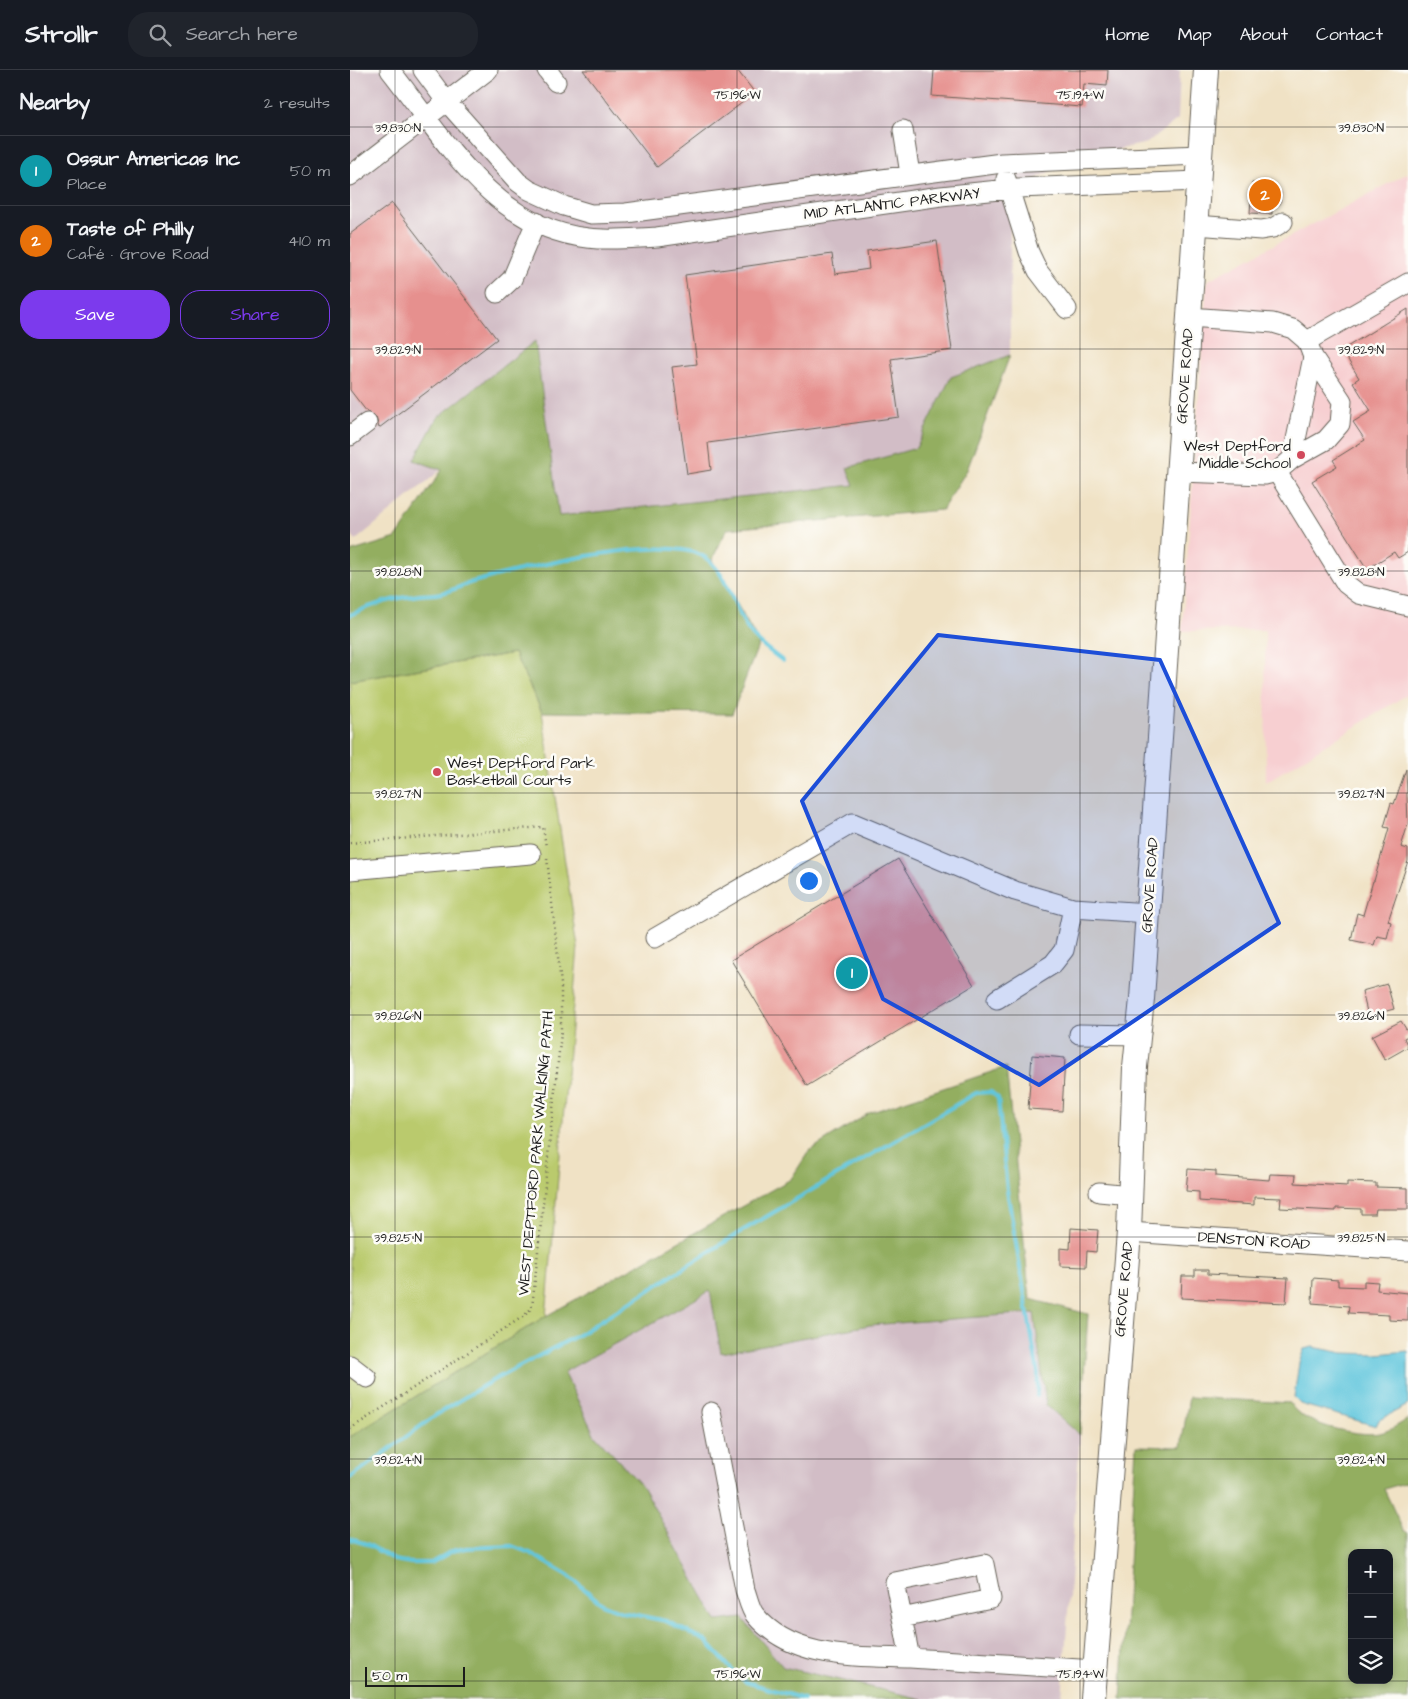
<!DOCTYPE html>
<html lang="en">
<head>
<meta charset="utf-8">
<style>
	body { margin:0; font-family:"Architects Daughter",sans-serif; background:#20242c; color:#f1f3f6 }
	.controls { position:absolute; right:15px; bottom:15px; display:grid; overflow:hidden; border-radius:10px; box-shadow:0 2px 8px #0003 }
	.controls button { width:45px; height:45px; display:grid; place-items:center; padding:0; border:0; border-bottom:1px solid #363941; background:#171b24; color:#f1f3f6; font:25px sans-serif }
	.scale { position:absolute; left:15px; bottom:12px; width:100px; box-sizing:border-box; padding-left:5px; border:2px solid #1c1c1c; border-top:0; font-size:14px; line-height:18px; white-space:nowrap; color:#1c1c1c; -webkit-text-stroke:4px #fdfcf7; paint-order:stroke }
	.you { position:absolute; left:458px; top:810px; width:18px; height:18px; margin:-12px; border:4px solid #fff; border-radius:50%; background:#1a73e8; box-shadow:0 0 0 8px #1a73e833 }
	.badge { display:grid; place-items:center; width:32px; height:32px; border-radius:50%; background:#7c3aed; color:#fff; font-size:16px; font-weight:700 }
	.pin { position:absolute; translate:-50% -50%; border:2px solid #fff; box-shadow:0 1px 5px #0006 }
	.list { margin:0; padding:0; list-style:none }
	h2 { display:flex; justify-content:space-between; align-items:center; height:65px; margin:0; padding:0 20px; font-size:21px }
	h2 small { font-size:16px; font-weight:400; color:#9ea1a6 }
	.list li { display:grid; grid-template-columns:32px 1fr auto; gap:15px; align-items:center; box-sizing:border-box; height:70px; padding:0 20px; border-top:1px solid #363941 }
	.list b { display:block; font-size:19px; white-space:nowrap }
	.list p { margin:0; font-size:16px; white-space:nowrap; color:#9ea1a6 }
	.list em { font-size:16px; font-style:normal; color:#9ea1a6 }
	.actions { display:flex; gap:10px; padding:15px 20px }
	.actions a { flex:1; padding:11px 0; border:1px solid #7c3aed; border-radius:20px; text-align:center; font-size:18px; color:#7c3aed }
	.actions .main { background:#7c3aed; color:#fff }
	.icon { flex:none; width:28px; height:28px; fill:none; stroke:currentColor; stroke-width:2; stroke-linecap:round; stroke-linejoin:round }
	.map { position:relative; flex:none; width:1058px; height:1629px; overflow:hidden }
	header { display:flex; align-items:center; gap:30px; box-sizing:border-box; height:70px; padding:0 25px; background:#171b24; border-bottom:1px solid #363941 }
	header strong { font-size:24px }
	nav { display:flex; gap:28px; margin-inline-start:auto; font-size:18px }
	.search { width:350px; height:45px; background:#20242c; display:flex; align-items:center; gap:12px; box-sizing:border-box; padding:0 18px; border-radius:20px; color:#9ea1a6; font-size:19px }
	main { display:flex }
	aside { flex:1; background:#171b24 }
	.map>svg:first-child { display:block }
</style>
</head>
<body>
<header>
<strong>Strollr</strong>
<div class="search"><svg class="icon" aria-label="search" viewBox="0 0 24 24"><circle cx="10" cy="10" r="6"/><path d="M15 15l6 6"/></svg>Search here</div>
<nav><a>Home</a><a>Map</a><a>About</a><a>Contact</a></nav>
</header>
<main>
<aside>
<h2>Nearby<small>2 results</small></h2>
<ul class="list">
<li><span class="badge" style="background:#0f9aa8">1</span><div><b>Ossur Americas Inc</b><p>Place</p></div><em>50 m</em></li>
<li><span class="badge" style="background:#e8710a">2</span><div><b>Taste of Philly</b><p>Café · Grove Road</p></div><em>410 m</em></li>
</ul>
<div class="actions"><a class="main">Save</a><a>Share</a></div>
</aside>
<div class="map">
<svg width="1058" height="1629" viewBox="0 0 1058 1629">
	<rect width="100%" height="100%" fill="#fdfcf7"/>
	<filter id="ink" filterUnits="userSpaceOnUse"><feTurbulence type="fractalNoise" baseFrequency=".02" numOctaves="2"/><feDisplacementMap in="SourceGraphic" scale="10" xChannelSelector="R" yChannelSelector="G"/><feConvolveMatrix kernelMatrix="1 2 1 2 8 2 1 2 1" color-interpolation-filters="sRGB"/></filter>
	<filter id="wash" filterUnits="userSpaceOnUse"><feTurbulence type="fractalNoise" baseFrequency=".0096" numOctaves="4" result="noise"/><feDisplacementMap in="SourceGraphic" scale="20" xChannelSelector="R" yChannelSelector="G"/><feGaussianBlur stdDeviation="1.12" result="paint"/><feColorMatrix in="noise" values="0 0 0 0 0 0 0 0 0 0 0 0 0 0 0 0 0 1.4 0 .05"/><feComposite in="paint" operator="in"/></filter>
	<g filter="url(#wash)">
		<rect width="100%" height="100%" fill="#f0e2c5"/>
		<path fill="#f7cfd1" d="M1058 103V624L916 712 915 560 832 561 857 211Z"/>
		<path fill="#d2bdc6" d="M0 0H830L828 49 797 73 722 90 668 118 660 139V285L601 307 566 378 497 398 505 415 209 446 185 271 92 399 6 470 0 463Z
			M361 1221 371 1283 520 1255 684 1243 696 1335 730 1365 712 1629H572L433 1597 392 1548 367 1551 292 1416 244 1364 214 1302Z"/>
		<path fill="#baca6d" stroke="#6b7344" d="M164 583 192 642 228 877 196 1246 0 1367V611Z"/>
		<path fill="#93ae60" stroke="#58653e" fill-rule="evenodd" d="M185 271 209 446 504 415 497 398 566 378 601 307 660 285 617 400 592 440 377 459 362 490 409 573 382 644 192 642 164 583 0 611V482L46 468 92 400 64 390 87 348Z
			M656 997 680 1229 738 1244 730 1365 696 1335 684 1243 520 1255 371 1283 360 1221 214 1302 244 1364 292 1416 367 1551 392 1548 433 1597 572 1629H0V1367L196 1246 441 1109 459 1081 519 1043Z
			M839 1327 940 1333C949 1354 1007 1367 1030 1363 1039 1361 1050 1354 1058 1349V1412L1034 1419 1053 1460 1058 1463V1629H771L786 1376 831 1377ZM1002 1483H1039V1610H1002Z"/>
		<path fill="#60c6dd" stroke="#3e717c" d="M963 1277 993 1283 1027 1284 1058 1281V1335L1029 1350 1026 1356 950 1334 944 1327 949 1293 954 1279Z"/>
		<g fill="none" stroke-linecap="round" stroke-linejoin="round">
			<path stroke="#60c6dd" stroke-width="4" d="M0 545C22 534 44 528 69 525 76 524 84 525 91 523 103 521 112 515 123 512 171 499 307 464 351 485 376 498 383 536 397 558 406 572 420 581 433 591
				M0 1408 86 1345 138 1313 230 1264 392 1161 626 1023 641 1022 648 1028 657 1120 688 1304 687 1326
				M0 1469 17 1474 44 1490 61 1493H81L102 1481 116 1478 162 1476 180 1483 218 1505 252 1534 272 1542 316 1551 356 1571 383 1601 396 1612 454 1629"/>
		</g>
		<g id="blocks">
			<path fill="#e6908e" d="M233 0H387L405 23 307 97Z
				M584 0H758L757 16 734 14 732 37 582 26Z
				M902 113 924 114 923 122H931L930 134H922V144L900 143Z
				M42 133 147 269 29 358 26 347 17 342 0 320V164Z
				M587 171 602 280 541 289 549 347 358 373 361 400 337 404 322 297 347 294 335 205 482 184 485 204 519 199 517 181Z
				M1058 239V482L1048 488 1044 482 1017 499 962 411 987 396 983 390 1015 370 1003 352 1021 341 1003 312 1009 308 992 280Z
				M1056 699 1058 754 1051 777 1058 779V791L1038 851 1041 852 1037 868 1027 866 1024 875 1001 870 1007 843 1013 845 1023 811H1024L1039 758 1034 757 1041 733 1044 734Z
				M548 789 624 915 457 1016 381 890Z
				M1037 914 1044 939 1018 946 1012 921Z
				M1051 951 1058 962V966L1054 968 1058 977 1035 990 1022 966Z
				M682 985 715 988 712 1041 678 1039Z
				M838 1099 866 1101V1106L919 1110 920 1104 946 1105 945 1113 997 1116V1112L1026 1113V1117L1058 1118V1139H1026L1025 1144H1011V1139L986 1138V1141L930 1138 931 1128 904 1127V1135L849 1131V1122L836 1121Z
				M721 1158 748 1160 746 1182 737 1181 736 1197 710 1196V1178L720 1179Z
				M845 1200H858V1204L938 1208 936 1233 831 1228 832 1206H845Z
				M963 1208 988 1210V1216L1014 1217V1211L1028 1212 1027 1220 1058 1223V1251L1039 1250V1245L998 1243 999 1236 962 1233Z"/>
		</g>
	</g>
	<g filter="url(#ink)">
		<use href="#blocks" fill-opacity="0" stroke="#666157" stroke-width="1"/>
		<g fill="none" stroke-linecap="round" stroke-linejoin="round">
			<defs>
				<path id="minor" d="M40 0C94 68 143 158 238 168 261 171 284 168 307 167L591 126 668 118 849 111
					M73 0 96 31 168 112 179 120 214 136 241 144 276 143 652 93 850 85
					M197 0 206 12
					M553 60 560 104
					M0 106 138 0
					M656 109 679 182 688 201 717 239
					M846 155 911 160 923 158 933 152
					M147 223 162 209 186 152
					M839 247 923 253 943 259 957 271 1058 213
					M957 271 963 287 942 389 927 402 996 514 1009 524 1058 536
					M0 366 17 353
					M942 389 976 370 990 354 992 331 963 287
					M829 402 915 405 927 402
					M0 800 181 784
					M305 868 503 753 665 821 723 838 798 843
					M647 929 703 894 714 880 723 838
					M729 964 788 965
					M749 1122 781 1125
					M779 1162 1058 1181
					M0 1295 17 1308
					M361 1342 395 1520C398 1528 400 1539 405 1545 442 1590 507 1586 560 1588
					M552 1548 641 1529 634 1494 545 1512 560 1588 745 1600"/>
				<path id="major" d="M743 1629 779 1162 785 997 792 929 856 0"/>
			</defs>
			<use href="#minor" stroke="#666157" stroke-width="21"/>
			<use href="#major" stroke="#666157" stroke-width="26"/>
			<path stroke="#666157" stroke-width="2.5" stroke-dasharray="1 4" stroke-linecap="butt" d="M0 773 193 757 196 777
				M0 1359 174 1246 182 1238 211 963V914L197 788"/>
			<use href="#minor" stroke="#fff" stroke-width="19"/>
			<use href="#major" stroke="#fff" stroke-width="24"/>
		</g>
	</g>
	<path fill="#1d4ed8" fill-opacity="0.2" stroke="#1d4ed8" stroke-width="4" stroke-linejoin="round" d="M588 565 810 590 929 853 689 1015 533 929 452 731Z"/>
	<path fill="none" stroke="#1c1c1c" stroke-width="1" stroke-opacity="0.45" d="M45 0V1629M387 0V1629M730 0V1629M0 57H1058M0 279H1058M0 501H1058M0 723H1058M0 945H1058M0 1167H1058M0 1389H1058M0 1611H1058"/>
	<g fill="#d1495b" stroke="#fdfcf7" stroke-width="2">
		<circle cx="951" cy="385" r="5"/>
		<circle cx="87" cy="702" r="5"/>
	</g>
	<g text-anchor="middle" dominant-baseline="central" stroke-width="5" stroke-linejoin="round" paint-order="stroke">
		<g font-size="15" fill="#1c1c1c" stroke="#fdfcf7">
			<text transform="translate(542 134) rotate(-7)">MID ATLANTIC PARKWAY</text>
			<text transform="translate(835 306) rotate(-86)">GROVE ROAD</text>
			<text transform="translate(800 815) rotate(-86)">GROVE ROAD</text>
			<text transform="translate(186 1083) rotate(-85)">WEST DEPTFORD PARK WALKING PATH</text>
			<text transform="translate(904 1171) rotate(4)">DENSTON ROAD</text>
			<text transform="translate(774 1219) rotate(-85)">GROVE ROAD</text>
		</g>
		<g font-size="15" fill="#1c1c1c" stroke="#fdfcf7" text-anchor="end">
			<text x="941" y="376">West Deptford<tspan x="941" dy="17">Middle School</tspan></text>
			<text x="97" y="693" text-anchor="start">West Deptford Park<tspan x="97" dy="17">Basketball Courts</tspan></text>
		</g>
	</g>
	<g font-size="12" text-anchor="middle" fill="#1c1c1c" stroke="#fdfcf7" stroke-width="5" stroke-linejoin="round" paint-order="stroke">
		<text x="387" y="29">75.196°W</text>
		<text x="730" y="29">75.194°W</text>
		<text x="48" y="62">39.830°N</text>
		<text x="1011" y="62">39.830°N</text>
		<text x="48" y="284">39.829°N</text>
		<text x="1011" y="284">39.829°N</text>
		<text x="48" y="506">39.828°N</text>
		<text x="1011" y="506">39.828°N</text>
		<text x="48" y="728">39.827°N</text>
		<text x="1011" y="728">39.827°N</text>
		<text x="48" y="950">39.826°N</text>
		<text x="1011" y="950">39.826°N</text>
		<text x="48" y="1172">39.825°N</text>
		<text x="1011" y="1172">39.825°N</text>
		<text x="48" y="1394">39.824°N</text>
		<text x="1011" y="1394">39.824°N</text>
		<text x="387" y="1608">75.196°W</text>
		<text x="730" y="1608">75.194°W</text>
	</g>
</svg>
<div class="controls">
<button>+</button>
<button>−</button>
<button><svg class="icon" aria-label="layers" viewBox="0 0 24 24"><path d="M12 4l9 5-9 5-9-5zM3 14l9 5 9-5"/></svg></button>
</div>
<div class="scale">50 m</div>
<div class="you"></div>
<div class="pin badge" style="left:502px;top:903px;background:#0f9aa8">1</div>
<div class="pin badge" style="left:915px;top:125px;background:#e8710a">2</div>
</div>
</main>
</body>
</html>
